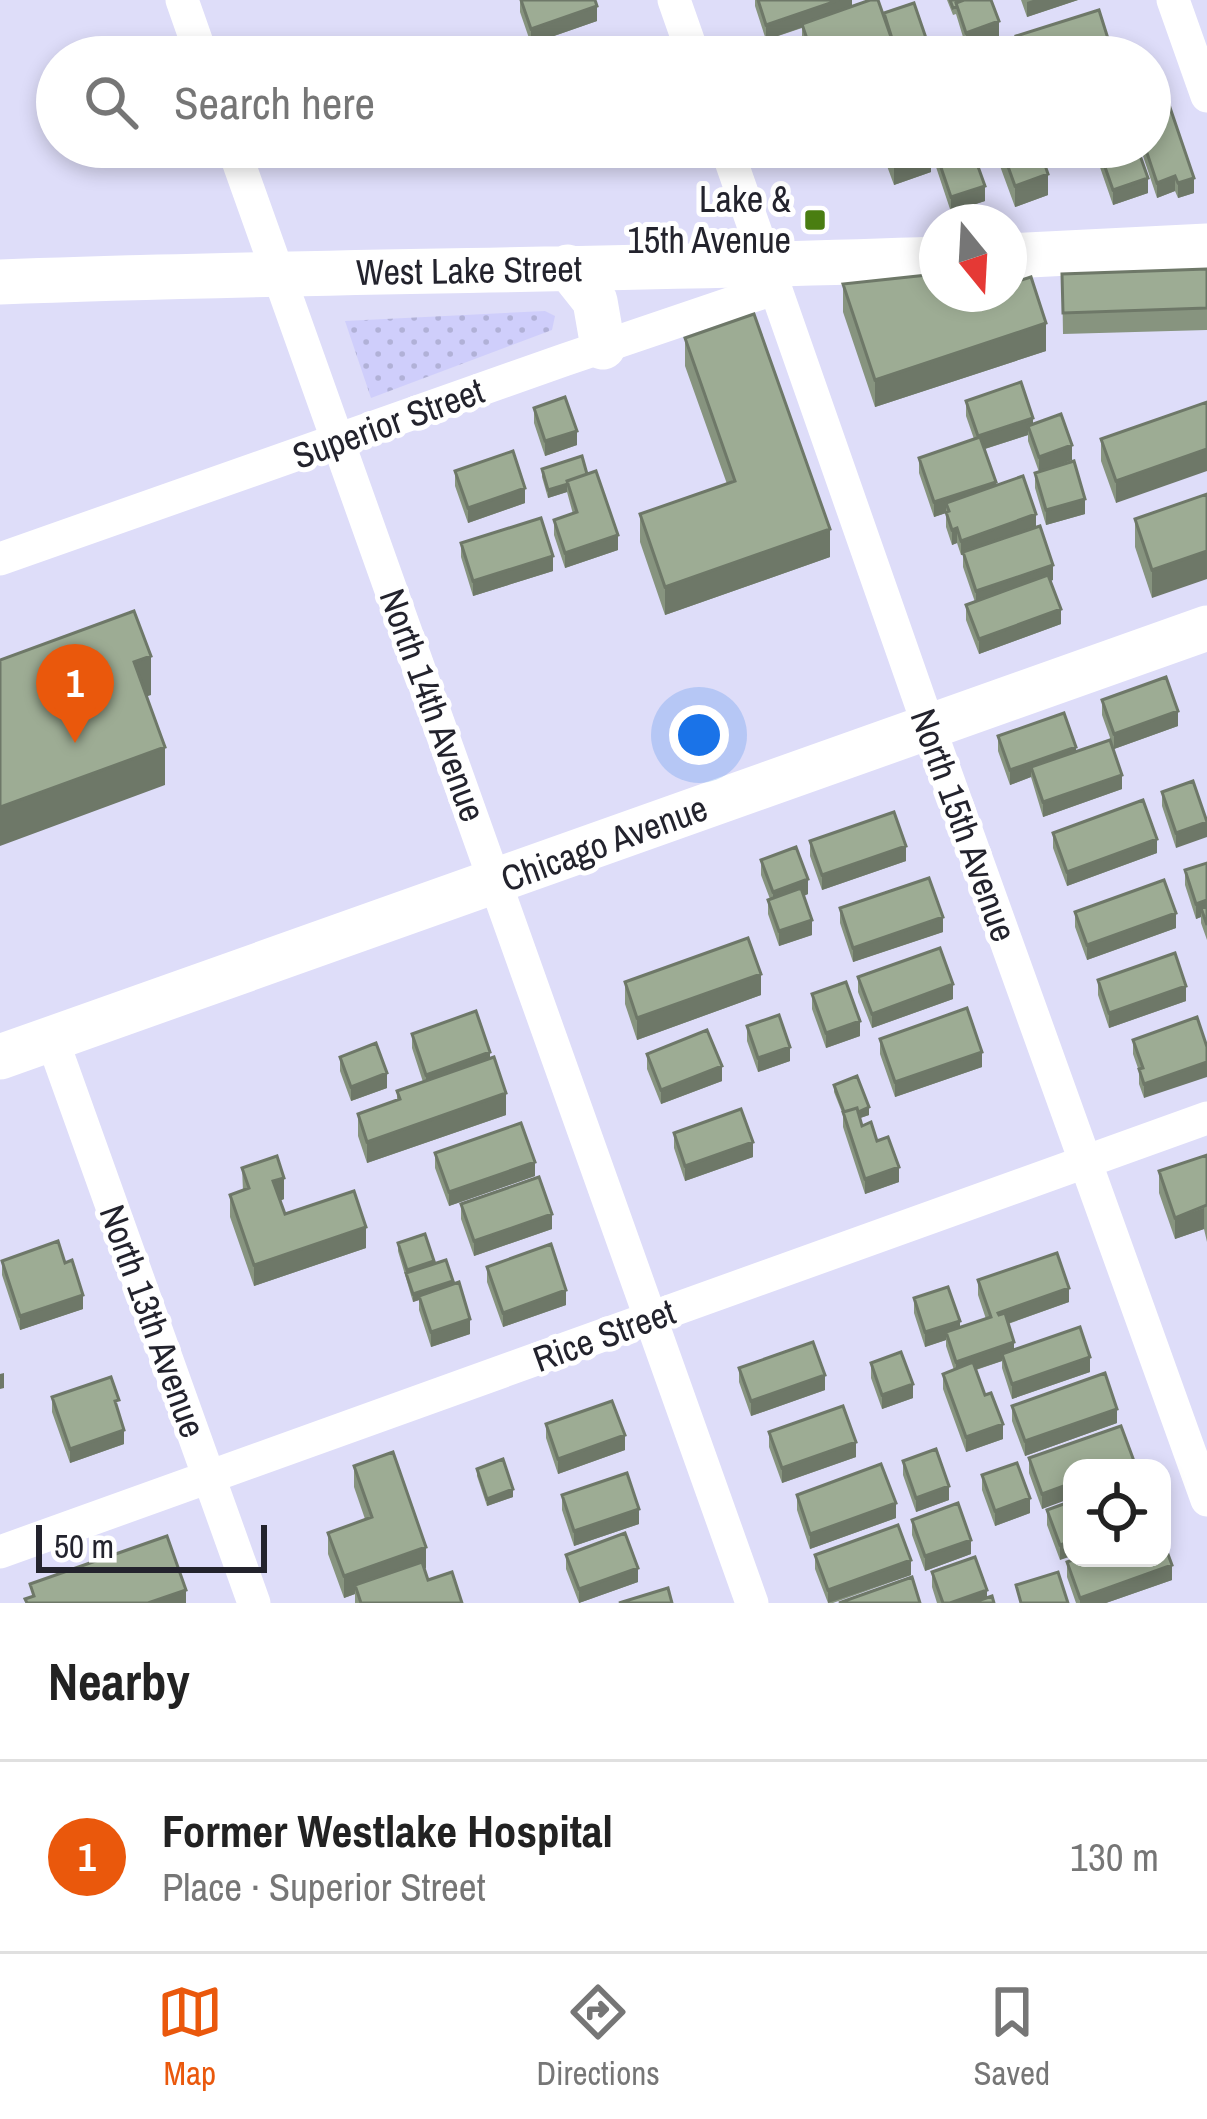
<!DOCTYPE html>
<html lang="en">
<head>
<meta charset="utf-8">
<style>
	body { margin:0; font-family:"Archivo Narrow",sans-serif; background:#f2f2f2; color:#222 }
	.controls { position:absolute; right:36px; bottom:36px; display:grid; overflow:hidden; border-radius:24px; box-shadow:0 6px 18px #0003 }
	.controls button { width:108px; height:108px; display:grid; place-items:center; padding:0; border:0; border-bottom:3px solid #e0e0e0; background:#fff; color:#222; font:60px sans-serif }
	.compass { position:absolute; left:919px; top:204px; width:108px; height:108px; border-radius:50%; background:#fff; box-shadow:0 6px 18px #0003; rotate:162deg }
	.scale { position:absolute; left:36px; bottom:30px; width:231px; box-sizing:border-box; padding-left:12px; border:6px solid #23232d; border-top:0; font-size:33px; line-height:42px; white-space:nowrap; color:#23232d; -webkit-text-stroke:9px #fff; paint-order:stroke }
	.you { position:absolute; left:699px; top:735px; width:42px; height:42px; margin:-30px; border:9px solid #fff; border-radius:50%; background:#1a73e8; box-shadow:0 0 0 18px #1a73e833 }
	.badge { display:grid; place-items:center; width:78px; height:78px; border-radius:50%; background:#ea580c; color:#fff; font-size:39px; font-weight:700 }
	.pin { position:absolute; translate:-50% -99px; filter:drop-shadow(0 3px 6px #0008) }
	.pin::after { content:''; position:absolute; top:63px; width:42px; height:36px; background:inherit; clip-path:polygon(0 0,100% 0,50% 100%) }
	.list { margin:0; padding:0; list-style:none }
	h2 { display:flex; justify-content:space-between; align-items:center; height:156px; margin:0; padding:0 48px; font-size:51px }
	h2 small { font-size:39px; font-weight:400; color:#767676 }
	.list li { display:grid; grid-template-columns:78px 1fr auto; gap:36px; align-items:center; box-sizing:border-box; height:192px; padding:0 48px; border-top:3px solid #e0e0e0 }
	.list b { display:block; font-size:45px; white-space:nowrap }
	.list p { margin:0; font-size:39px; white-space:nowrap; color:#767676 }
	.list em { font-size:39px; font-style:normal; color:#767676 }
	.icon { flex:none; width:66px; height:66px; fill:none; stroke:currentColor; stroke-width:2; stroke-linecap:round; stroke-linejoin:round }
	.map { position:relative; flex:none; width:1207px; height:1603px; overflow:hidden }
	.search { position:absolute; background:#fff; box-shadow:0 6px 18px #0003; left:36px; right:36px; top:36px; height:132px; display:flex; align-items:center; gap:30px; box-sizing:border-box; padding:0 42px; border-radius:66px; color:#767676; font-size:45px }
	.sheet { height:348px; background:#fff }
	nav { display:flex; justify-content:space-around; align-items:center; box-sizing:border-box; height:168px; border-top:3px solid #e0e0e0; background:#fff; font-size:33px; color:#767676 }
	nav a { display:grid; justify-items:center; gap:6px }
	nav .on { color:#ea580c }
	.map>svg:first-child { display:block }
</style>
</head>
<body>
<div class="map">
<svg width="1207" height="1603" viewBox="0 0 1207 1603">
	<defs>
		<pattern id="park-dots" width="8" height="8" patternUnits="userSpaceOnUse" patternTransform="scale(3)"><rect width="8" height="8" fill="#cfcefb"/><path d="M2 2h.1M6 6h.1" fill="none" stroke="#b1b1d7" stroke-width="1.8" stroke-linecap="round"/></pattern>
	</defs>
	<rect width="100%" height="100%" fill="#deddf9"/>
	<path fill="url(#park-dots)" d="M545 311 555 316 552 330 371 398 345 321Z"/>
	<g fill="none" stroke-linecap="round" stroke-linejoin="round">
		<path stroke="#fff" stroke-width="33" d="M182 0 202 57
			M674 0 694 57
			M1173 0 1207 96
			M233 147 752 1603
			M726 147 929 727 1207 1500
			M0 559 564 360 776 288
			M52 1039 254 1603
			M0 1552 1207 1118"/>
		<path stroke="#fff" stroke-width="45" d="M1009 256 1207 246
			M568 267 595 301 603 347
			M0 282C312 270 625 271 937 259
			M0 1057 1207 628"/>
	</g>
	<path fill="#87947f" d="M520 0H595L597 21 531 44 520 12Z
		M755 0H852V6L884 17 926 53 913 57H806L802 46V28L766 40 755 6Z
		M947 0H991L999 36 966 47 956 14 953 15Z
		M1021 0H1078L1027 17Z
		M1016 36 1110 57H1018Z
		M880 147H971L985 201 951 212 931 152V172L894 185Z
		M993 147H1039L1048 195 1015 207Z
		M1093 147H1137L1148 193 1113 205Z
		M1140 147H1150L1194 193 1178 198 1175 191 1157 198Z
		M1207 269V330L1063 334 1062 274Z
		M843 284 963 299 1046 351 875 407 843 312Z
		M685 338 830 557 665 615 640 542V514L727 484 685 366Z
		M966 401 1033 424 1072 460 1039 472 1028 441V435L985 449 996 486 1036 528 1053 580 1050 581 1061 624 979 654 966 620V605L975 602 963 567V555H961L957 543 952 545 946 527V513L934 517 919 473V458L974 439 966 416Z
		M1207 402 1116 503 1101 461V439Z
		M534 408 577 445 545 456 534 423Z
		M542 469 587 474 618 550 565 568 554 535V520L573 514 567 492 548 498 542 477Z
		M455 471 525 503 468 523 455 486Z
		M1035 473 1085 514 1046 525 1035 488Z
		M1207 494 1152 598 1135 547V519Z
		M461 543 553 571 473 596 461 557Z
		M1102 700 1178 726 1114 749 1102 715Z
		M998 736 1076 752 1122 789 1043 817 1031 777 1010 785 998 751Z
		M1193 781 1176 848 1162 806V792Z
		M1053 833 1157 853 1067 886 1053 848Z
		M810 841 906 861 822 890 810 856Z
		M761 860 808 894 804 896 812 935 779 946 768 914V900L770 899 761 875Z
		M1207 863V940L1201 923V917L1196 919 1185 885V870Z
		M840 908 943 932 853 962 840 923Z
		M1075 912 1176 928 1087 960 1075 927Z
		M858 977 953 999 872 1028 858 992Z
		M1098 980 1186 1001 1109 1028 1098 995Z
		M625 982 761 995 637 1040 625 1004Z
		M812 994 860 1036 826 1048 812 1009Z
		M1197 1017 1144 1098 1139 1084V1071L1133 1054V1040Z
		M747 1026 790 1061 758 1072 747 1041Z
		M412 1034 490 1058 506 1115 367 1163 358 1136V1114L397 1100V1091L423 1082 412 1048Z
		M880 1039 982 1067 895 1097 880 1054Z
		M647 1054 722 1081 661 1104 647 1069Z
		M340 1057 387 1088 351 1101 340 1071Z
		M834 1085 869 1115 860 1118 862 1126 877 1141 899 1182 865 1194 843 1127V1115L834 1092Z
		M674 1133 753 1157 685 1181 674 1148Z
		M435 1153 535 1176 449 1206 435 1168Z
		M1207 1155V1242L1204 1229 1175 1239 1159 1193V1171Z
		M242 1168 284 1199 280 1201 285 1214 366 1248 254 1286 230 1217V1195L243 1191Z
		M461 1204 552 1229 474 1256 461 1219Z
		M398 1243 434 1264 453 1284 470 1334 431 1347 419 1310V1300L413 1302 398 1251Z
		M2 1261 65 1263 83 1309 20 1330 2 1275Z
		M487 1267 566 1305 503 1327 487 1282Z
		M978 1280 1069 1302 1008 1324 1014 1349 1090 1372 1012 1399 1002 1368V1361L976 1370 1003 1439 966 1452 943 1389V1374L954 1370 946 1346V1340L925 1347 914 1313V1298L960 1327 986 1319 978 1295Z
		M871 1363 913 1398 882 1409 871 1378Z
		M739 1368 825 1390 751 1416 739 1382Z
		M52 1397 119 1413 124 1444 70 1463 52 1412Z
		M1012 1406 1117 1423 1025 1456 1012 1421Z
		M546 1424 625 1450 558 1474 546 1438Z
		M769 1432 856 1457 782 1483 769 1447Z
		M1029 1458 1134 1468 1042 1509 1029 1473Z
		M903 1461 949 1500 916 1512 903 1475Z
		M354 1466 426 1568 425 1569 428 1580 462 1603H355V1594L344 1598 328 1554V1533L365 1519 354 1487Z
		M477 1469 513 1497 487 1506 477 1476Z
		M982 1475 1030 1513 995 1526 982 1490Z
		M562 1495 639 1524 574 1546 562 1510Z
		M797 1495 896 1518 810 1549 797 1510Z
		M1072 1501 1060 1560 1047 1525V1510Z
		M912 1520 971 1554 925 1571 912 1535Z
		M566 1555 638 1582 579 1603 566 1569Z
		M815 1555 911 1575 833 1603H828L815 1569Z
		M1067 1562 1172 1580 1106 1603H1076L1067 1577Z
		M932 1572 987 1598 994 1603H937L932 1587Z"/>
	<path fill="#6e7868" d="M839 0H852V10L766 40V25Z
		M1033 0H1078L1027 17V2Z
		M597 6V21L531 44V29Z
		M999 21V36L966 47V33Z
		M926 38V53L913 57H895V48Z
		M832 40V57H810V48Z
		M1110 45V57H1071Z
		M931 151V172L894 185V164Z
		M1048 174V195L1015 207V186Z
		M1175 176V191L1157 198V183Z
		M1148 178V193L1113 205V190Z
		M1194 178V193L1178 198V183Z
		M985 186V201L951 212V197Z
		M1046 323V351L875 407V380Z
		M1033 418V433L1028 426V435L978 451V436Z
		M577 431V445L545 456V441Z
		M1072 445V460L1039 472V457Z
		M1207 449V471L1116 503V481Z
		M996 482V496L946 503V513L934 517V502Z
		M567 484V492L548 498V490Z
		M525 488V503L468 523V508Z
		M1085 499V514L1046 525V510Z
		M1036 514V529L961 555V541Z
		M957 528V543L952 545V530Z
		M830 529V557L665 615V587Z
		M618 535V550L565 568V553Z
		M1207 551V579L1152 598V570Z
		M553 556V571L473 596V581Z
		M1053 565V580L976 605V591Z
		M1061 609V624L979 654V639Z
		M151 656V695L134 701V662Z
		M1178 711V726L1114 749V734Z
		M165 747V785L0 846V807Z
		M1076 747V762L1031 767V777L1010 785V770Z
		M1122 775V789L1043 817V802Z
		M1207 822V837L1176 848V833Z
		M1157 839V853L1067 886V872Z
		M906 846V861L822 890V875Z
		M808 879V894L773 907V892Z
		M1207 900V915L1201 908V917L1196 919V904Z
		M1176 913V928L1087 960V945Z
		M943 917V932L853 962V948Z
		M812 920V935L779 946V931Z
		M761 974V995L637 1040V1018Z
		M953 984V999L872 1028V1014Z
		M1186 986V1001L1109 1028V1013Z
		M860 1021V1036L826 1048V1033Z
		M790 1047V1061L758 1072V1058Z
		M490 1052V1066L426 1089V1075Z
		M982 1052V1067L895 1097V1082Z
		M1207 1062V1077L1144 1098V1084Z
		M722 1066V1081L661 1104V1090Z
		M387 1073V1088L351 1101V1087Z
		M506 1093V1115L367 1163V1142Z
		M869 1107V1115L846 1123V1116Z
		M753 1142V1157L685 1181V1166Z
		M535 1162V1176L449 1206V1192Z
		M899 1167V1182L865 1194V1179Z
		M284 1178V1199L273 1203V1181Z
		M1204 1208V1229L1175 1239V1218Z
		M552 1214V1229L474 1256V1241Z
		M366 1227V1248L254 1286V1265Z
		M453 1281V1289L413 1302V1294Z
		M1069 1288V1302L998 1327V1313Z
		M566 1290V1305L503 1327V1313Z
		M83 1295V1309L20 1330V1316Z
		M470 1319V1334L431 1347V1332Z
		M960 1321V1336L946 1332V1340L925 1347V1332Z
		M1014 1342V1357L1002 1354V1361L956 1376V1362Z
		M1090 1357V1372L1012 1399V1384Z
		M4 1373V1388L0 1389V1374Z
		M825 1375V1390L751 1416V1401Z
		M913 1384V1398L882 1409V1395Z
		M1117 1409V1423L1025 1456V1441Z
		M1003 1424V1439L966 1452V1437Z
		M124 1430V1444L70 1463V1449Z
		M625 1435V1450L558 1474V1459Z
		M856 1442V1457L782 1483V1468Z
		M1134 1461V1468H1115Z
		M1072 1483V1498L1042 1509V1494Z
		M949 1486V1500L916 1512V1498Z
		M513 1489V1497L487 1506V1499Z
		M1030 1498V1513L995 1526V1511Z
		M896 1503V1518L810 1549V1534Z
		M639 1509V1524L574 1546V1531Z
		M971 1540V1554L925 1571V1556Z
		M1072 1541V1556L1060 1560V1545Z
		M426 1547V1568L358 1593 355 1585V1594L344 1598V1576Z
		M911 1560V1575L828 1603V1590Z
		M1172 1565V1580L1106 1603H1080V1598Z
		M638 1568V1582L579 1603V1589Z
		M186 1590V1603H148Z
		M987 1590V1603H950Z"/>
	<path fill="#9dac94" stroke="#6e7868" stroke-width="3" d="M521 0H595L597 6 531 29Z
		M758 0H839L766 25Z
		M870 0H878L898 57H826L837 53 832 40 810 48 802 24Z
		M950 0H964L956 3 957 6 953 8Z
		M964 0H991L999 21 966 33 956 3Z
		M914 3 926 38 895 48 884 13Z
		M1099 10 1110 45 1071 57H1023L1016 36Z
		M618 39 624 57H566Z
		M1163 87 1194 178 1178 183 1175 176 1157 183 1145 147H1150V92Z
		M888 147H930L931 151 894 164Z
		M934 147H971L985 186 951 197Z
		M1001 147H1039L1048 174 1015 186Z
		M1098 147H1137L1148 178 1113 190Z
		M1207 269V308L1063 313 1062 274Z
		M937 274V294H961L963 299 978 294H1009V284L1031 277 1046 323 875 380 843 284Z
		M754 314 830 529 665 587 640 514 735 481 685 338Z
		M1021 382 1033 418 978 436 966 401Z
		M565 397 577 431 545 441 534 408Z
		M1207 402V449L1116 481 1101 439Z
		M1061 414 1072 445 1039 457 1028 426Z
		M980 437 996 482 934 502 919 458Z
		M513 451 525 488 468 508 455 471Z
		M582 456 587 474 567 481 568 484 548 490 542 469Z
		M1074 461 1085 499 1046 510 1035 473Z
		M596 471 618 535 565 553 554 520 577 512 567 481Z
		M1023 476 1036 514 961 541 957 528 952 530 946 512 949 511 946 503Z
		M1207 494V551L1152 570 1135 519Z
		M541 518 553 556 473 581 461 543Z
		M1040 526 1053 565 976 591 963 552Z
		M1048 575 1061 609 979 639 966 605Z
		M134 611 151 656 134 662 165 747 0 807V660Z
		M1166 677 1178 711 1114 734 1102 700Z
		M1064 713 1076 747 1010 770 998 736Z
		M1110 740 1122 775 1043 802 1031 767Z
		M1193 781 1207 822 1176 833 1162 792Z
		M1143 800 1157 839 1067 872 1053 833Z
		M894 812 906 846 822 875 810 841Z
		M796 847 808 879 773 892 761 860Z
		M1207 863V900L1196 904 1185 870Z
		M929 878 943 917 853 948 840 908Z
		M1164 880 1176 913 1087 945 1075 912Z
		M801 888 812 920 779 931 768 900Z
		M1207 906V925L1201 908Z
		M748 938 761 974 637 1018 625 982Z
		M940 948 953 984 872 1014 858 977Z
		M1175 953 1186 986 1109 1013 1098 980Z
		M846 982 860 1021 826 1033 812 994Z
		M967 1008 982 1052 895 1082 880 1039Z
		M476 1011 490 1052 426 1075 412 1034Z
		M779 1015 790 1047 758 1058 747 1026Z
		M1197 1017 1207 1047V1062L1144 1084 1139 1069 1143 1068 1133 1040Z
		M707 1030 722 1066 661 1090 647 1054Z
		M376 1043 387 1073 351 1087 340 1057Z
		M494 1057 506 1093 367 1142 358 1114 400 1099 397 1091Z
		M857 1076 869 1107 858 1112 857 1108 844 1112 834 1085Z
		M857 1108 862 1126 871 1122 877 1141 888 1137 899 1167 865 1179 843 1112Z
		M741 1109 753 1142 685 1166 674 1133Z
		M521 1123 535 1162 449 1192 435 1153Z
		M1207 1155V1205L1175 1218 1159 1171Z
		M277 1156 284 1178 273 1181 285 1214 354 1191 366 1227 254 1265 230 1195 249 1188 242 1168Z
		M539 1177 552 1214 474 1241 461 1204Z
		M425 1234 434 1261 407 1270 398 1243Z
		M58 1241 65 1263 72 1260 83 1295 20 1316 2 1261Z
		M551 1244 566 1290 503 1313 487 1267Z
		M1057 1253 1069 1288 998 1313 999 1315 1005 1313 1014 1342 956 1362 946 1332 991 1317 978 1280Z
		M446 1260 453 1281 413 1294 406 1273Z
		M459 1282 470 1319 431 1332 419 1296Z
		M948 1287 960 1321 925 1332 914 1298Z
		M1080 1327 1090 1357 1012 1384 1002 1354Z
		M813 1342 825 1375 751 1401 739 1368Z
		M901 1352 913 1384 882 1395 871 1363Z
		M973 1362 985 1395 991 1393 1003 1424 966 1437 943 1374Z
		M1105 1373 1117 1409 1025 1441 1012 1406Z
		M111 1377 119 1400 115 1401 124 1430 70 1449 52 1397Z
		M612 1401 625 1435 558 1459 546 1424Z
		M843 1406 856 1442 782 1468 769 1432Z
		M1121 1426 1134 1461 1115 1468H1072V1483L1042 1494 1029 1458Z
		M936 1449 949 1486 916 1498 903 1461Z
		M393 1452 426 1547 344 1576 328 1533 372 1517 354 1466Z
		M503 1459 513 1489 487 1499 477 1469Z
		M1017 1463 1030 1498 995 1511 982 1475Z
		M881 1464 896 1503 810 1534 797 1495Z
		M627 1473 639 1509 574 1531 562 1495Z
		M1072 1501V1541L1060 1545 1047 1510Z
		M958 1503 971 1540 925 1556 912 1520Z
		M898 1525 911 1560 828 1590 815 1555Z
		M625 1533 638 1568 579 1589 566 1555Z
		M167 1536 186 1590 148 1603H27L25 1599 34 1596 30 1584Z
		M1162 1538 1172 1565 1080 1598 1067 1562 1078 1558H1162Z
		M975 1557 987 1590 950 1603H943L932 1572Z
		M422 1562 428 1580 452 1572 462 1603H361L355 1585Z
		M1058 1572 1068 1603H1021L1016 1585Z
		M912 1577 920 1603H839Z
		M668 1588 672 1603H619Z
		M992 1596 994 1603H972Z"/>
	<rect fill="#4a7e11" stroke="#fff" stroke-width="4.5" x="803" y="208" width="24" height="24" rx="6"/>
	<g text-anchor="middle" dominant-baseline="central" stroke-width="10" stroke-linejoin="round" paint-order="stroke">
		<g font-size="36" fill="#23232d" stroke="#fff" text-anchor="end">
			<text x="791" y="199">Lake &amp;<tspan x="791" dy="41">15th Avenue</tspan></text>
		</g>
		<g font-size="36" fill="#23232d" stroke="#fff">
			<text transform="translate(469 270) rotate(-1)">West Lake Street</text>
			<text transform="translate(388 423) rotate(-20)">Superior Street</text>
			<text transform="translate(433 705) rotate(70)">North 14th Avenue</text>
			<text transform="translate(964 825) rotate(70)">North 15th Avenue</text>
			<text transform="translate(604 843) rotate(-20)">Chicago Avenue</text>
			<text transform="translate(153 1321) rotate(70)">North 13th Avenue</text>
			<text transform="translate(604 1335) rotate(-20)">Rice Street</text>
		</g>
	</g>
</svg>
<div class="controls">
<button><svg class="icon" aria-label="locate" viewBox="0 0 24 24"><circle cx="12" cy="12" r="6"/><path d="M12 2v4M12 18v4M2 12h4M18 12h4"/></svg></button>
</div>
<svg class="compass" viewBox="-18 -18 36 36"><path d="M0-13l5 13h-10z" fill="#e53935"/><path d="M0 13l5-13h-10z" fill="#767676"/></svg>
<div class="scale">50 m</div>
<div class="you"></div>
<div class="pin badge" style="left:75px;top:743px">1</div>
<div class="search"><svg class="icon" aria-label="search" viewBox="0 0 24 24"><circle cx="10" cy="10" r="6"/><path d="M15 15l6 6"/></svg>Search here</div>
</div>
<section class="sheet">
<h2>Nearby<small></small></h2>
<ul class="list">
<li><span class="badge">1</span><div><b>Former Westlake Hospital</b><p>Place · Superior Street</p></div><em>130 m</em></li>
</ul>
</section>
<nav>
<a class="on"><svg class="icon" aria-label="map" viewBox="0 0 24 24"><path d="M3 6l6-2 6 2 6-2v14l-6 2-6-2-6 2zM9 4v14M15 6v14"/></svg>Map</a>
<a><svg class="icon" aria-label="directions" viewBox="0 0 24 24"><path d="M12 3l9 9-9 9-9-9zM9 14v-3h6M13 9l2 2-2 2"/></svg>Directions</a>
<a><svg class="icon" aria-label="saved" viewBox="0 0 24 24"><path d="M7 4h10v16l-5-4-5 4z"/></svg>Saved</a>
</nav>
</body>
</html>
